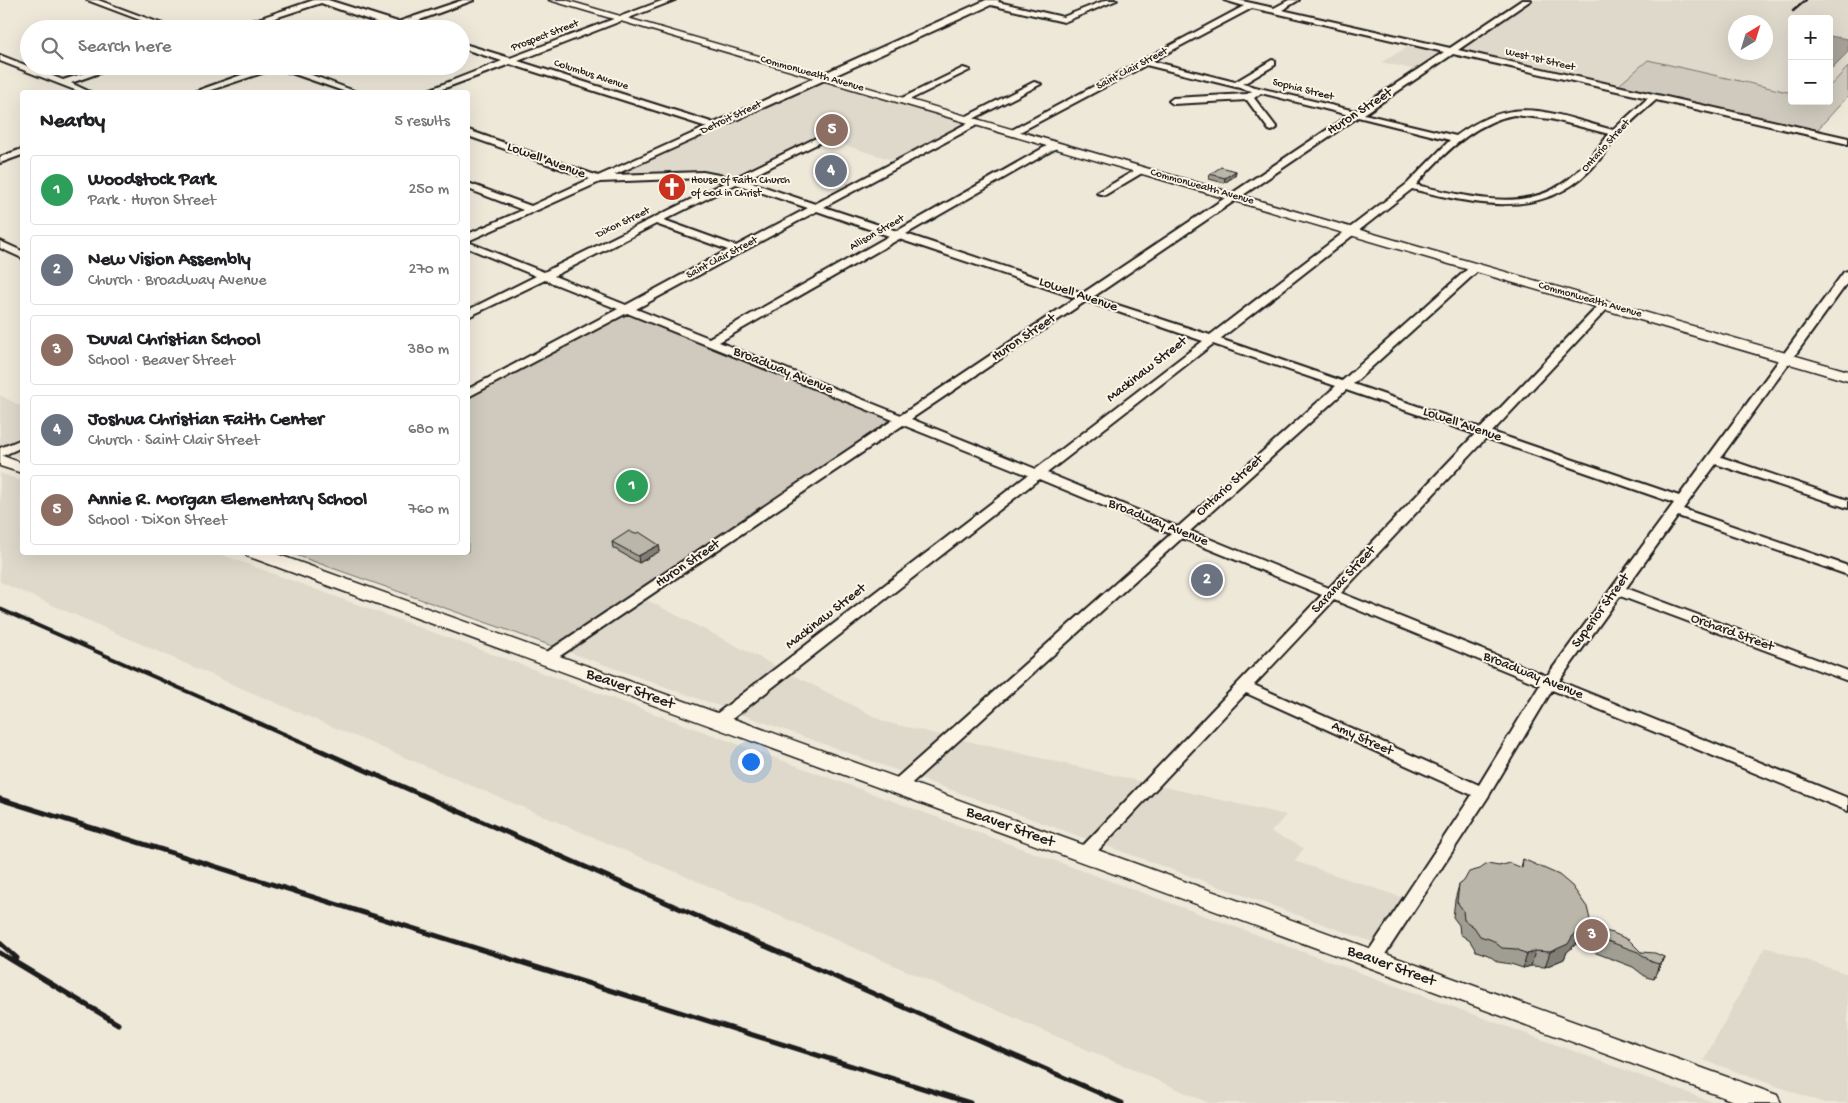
<!DOCTYPE html>
<html lang="en">
<head>
<meta charset="utf-8">
<style>
	body { margin:0; font-family:"Gochi Hand",sans-serif; background:#f2f2f2; color:#202124 }
	.controls { position:absolute; right:15px; top:15px; display:grid; overflow:hidden; border-radius:5px; box-shadow:0 5px 20px #0002 }
	.controls button { width:45px; height:45px; display:grid; place-items:center; padding:0; border:0; border-bottom:1px solid #e0e0e0; background:#fff; color:#202124; font:25px sans-serif }
	.compass { position:absolute; left:1728px; top:15px; width:45px; height:45px; border-radius:50%; background:#fff; box-shadow:0 5px 20px #0002; rotate:38deg }
	.you { position:absolute; left:750px; top:761px; width:18px; height:18px; margin:-12px; border:4px solid #fff; border-radius:50%; background:#1a73e8; box-shadow:0 0 0 8px #1a73e833 }
	.badge { display:grid; place-items:center; width:32px; height:32px; border-radius:50%; background:#db2777; color:#fff; font-size:16px; font-weight:700 }
	.pin { position:absolute; translate:-50% -50%; border:2px solid #fff; box-shadow:0 1px 5px #0006 }
	.list { margin:0; padding:0; list-style:none }
	h2 { display:flex; justify-content:space-between; align-items:center; height:65px; margin:0; padding:0 20px; font-size:21px }
	h2 small { font-size:16px; font-weight:400; color:#757577 }
	.list li { display:grid; grid-template-columns:32px 1fr auto; gap:15px; align-items:center; box-sizing:border-box; height:70px; margin:0 10px 10px; padding:0 10px; border:1px solid #e0e0e0; border-radius:5px }
	.list b { display:block; font-size:19px; white-space:nowrap }
	.list p { margin:0; font-size:16px; white-space:nowrap; color:#757577 }
	.list em { font-size:16px; font-style:normal; color:#757577 }
	.icon { flex:none; width:28px; height:28px; fill:none; stroke:currentColor; stroke-width:2; stroke-linecap:round; stroke-linejoin:round }
	.map { position:relative; flex:none; width:1848px; height:1103px; overflow:hidden }
	.search { position:absolute; background:#fff; box-shadow:0 5px 20px #0002; left:20px; top:20px; width:450px; height:55px; display:flex; align-items:center; gap:12px; box-sizing:border-box; padding:0 18px; border-radius:28px; color:#757577; font-size:19px }
	.panel { position:absolute; background:#fff; box-shadow:0 5px 20px #0002; left:20px; top:90px; width:450px; height:465px; border-radius:5px }
	.map>svg:first-child { display:block }
</style>
</head>
<body>
<div class="map">
<svg width="1848" height="1103" viewBox="0 0 1848 1103">
	<rect width="100%" height="100%" fill="#eee8d9"/>
	<filter id="ink" filterUnits="userSpaceOnUse"><feTurbulence type="fractalNoise" baseFrequency=".02" numOctaves="2"/><feDisplacementMap in="SourceGraphic" scale="10" xChannelSelector="R" yChannelSelector="G"/><feConvolveMatrix kernelMatrix="1 2 1 2 8 2 1 2 1" color-interpolation-filters="sRGB"/></filter>
	<g filter="url(#ink)">
		<path fill="#ded9cb" fill-rule="evenodd" d="M1531 0H1848V67L1829 87V19H1792V93L1648 60 1616 87 1456 51ZM1736 22H1766V52H1736Z
			M1413 44 1445 51 1417 70 1381 62Z
			M819 80 966 123 895 161 819 137 736 179 710 174 609 177Z
			M0 395 22 407V456L0 448Z
			M0 473 22 481V552L217 553 1715 1103H1209L827 936 248 691 0 582Z
			M637 595 885 722 1286 815 1271 832 1304 848 1294 861 1421 904 1392 949 555 647Z
			M1765 947 1848 974V1103H1824L1704 1060Z"/>
		<path fill="#cfcabd" stroke="#76736c" d="M1648 60 1792 93V101H1829V87L1848 67V96L1817 130 1619 85Z
			M627 312 895 420 555 647 290 553 468 552V398Z"/>
		<path fill="#a7a299" stroke="#6f6c67" d="M1829 36 1848 39V52L1830 70Z"/>
		<g fill="none" stroke-linecap="round" stroke-linejoin="round">
			<defs>
				<path id="minor" d="M87 0H98L176 29H164Z
					M314 0H328L398 22 463 0H474L406 25 414 29 392 28 321 3 241 29H228Z
					M664 0H675L518 61 714 123 986 0H999L998 2 1063 17 1106 0H1117L1064 22 991 5 614 175 703 172 734 178 816 138 819 139V143L744 180 815 204 973 120H979V124L824 207 897 231 1052 143H1058V147L906 234 1083 293 1349 115 1261 93 1254 98 1277 128 1272 131 1269 130 1247 100 1173 104 1169 101 1173 98 1247 94 1252 91 1146 65 1016 134 1008 132 1244 6 1224 0H1238L1274 8 1289 0H1299L1282 10 1450 48 1522 0H1531L1458 50 1848 138V144L1656 100C1644 111 1630 121 1620 134 1609 146 1600 161 1588 172 1539 220 1472 204 1412 189L1220 339 1342 381 1472 265H1480V269L1353 384 1481 428 1601 303H1609V307L1492 432 1679 496 1844 272 1848 271V282L1721 457 1848 500V508L1716 464 1683 509 1848 566V575L1678 516 1626 588 1848 671V681L1620 596 1559 681 1848 798V811L1552 690 1488 797 1378 965 1372 967 1366 965 1363 960 1366 955 1472 795 1246 693 1090 859 1084 861 1078 859 1075 855 1078 851 1322 595 1182 538 903 791H891L889 787 891 783 1171 534 1039 479 723 726H711L709 722 711 718 1028 475 903 425 551 662H541L539 659 541 656 893 420 627 313 468 397V389L618 309 545 280 468 317V310L536 276 468 248V242L544 272 726 182 703 178 600 182 468 241V234L523 210 468 189V183L531 206 590 179 468 136V130L598 176 707 127 510 64 434 92H423L502 61 461 48V43L510 58ZM1252 8 1275 13 1444 52 1355 111 1243 84 1275 65V61L1272 60 1235 82 1152 61ZM1453 54 1648 98 1613 130C1549 113 1515 93 1456 136L1364 114ZM1514 115 1551 119 1609 134C1595 153 1581 171 1562 184 1520 213 1461 195 1416 185 1441 155 1475 122 1514 115ZM1358 117 1450 140 1407 184 1210 335 1093 297ZM736 184 808 208 736 246 664 220ZM817 211 889 236 709 338 636 309ZM656 224 728 250 626 305 554 276ZM899 239 1076 298 901 415 719 342ZM1086 301 1203 341 1036 469 911 419ZM1213 344 1336 386 1178 527 1047 473ZM1346 390 1475 434 1329 588 1190 531ZM1486 438 1674 503 1547 676 1341 593ZM1334 600 1540 685 1479 785 1254 685Z
					M0 55 63 80 106 66H119L71 83 90 92H80L0 61Z
					M266 66H288L357 92H346L277 68 205 92H194Z
					M963 68 970 70 905 102 898 100Z
					M1034 82 1041 84 969 121 961 119Z
					M22 149V155L0 163V157Z
					M1139 168 1147 170 1105 195 1097 193Z
					M0 241 22 251V258L0 248Z
					M22 439V447L0 457V448Z"/>
				<path id="major" d="M549 0H565L1848 371V381Z
					M0 455 22 463V473L0 466Z
					M245 552H271L1777 1095 1781 1103H1739L247 556Z"/>
			</defs>
			<use href="#minor" stroke="#1c1c1c" stroke-width="4"/>
			<use href="#major" stroke="#1c1c1c" stroke-width="3"/>
			<use href="#minor" fill="#fcf5e5" fill-rule="evenodd"/>
			<use href="#major" fill="#fcf5e5" fill-rule="evenodd"/>
			<path stroke="#1c1c1c" stroke-width="2.5" d="M1793 11 1806 0"/>
			<path stroke="#1c1c1c" stroke-width="4" d="M0 609 261 724"/>
			<path stroke="#1c1c1c" stroke-width="5" d="M258 723 1122 1103
				M0 799 970 1103
				M0 943 17 958
				M0 953 118 1024"/>
		</g>
		<path fill="#a09d92" stroke="#1c1c1c" d="M1236 171 1235 176 1224 183 1209 179 1210 174Z
			M612 542 660 551 639 563 613 548Z
			M1523 859 1592 928 1641 952 1664 957 1658 971 1654 979 1646 977 1633 967 1583 948 1584 944H1576L1567 952 1564 959 1545 967 1531 966 1523 968 1511 964 1498 962 1488 955 1476 951 1470 941 1460 934 1459 925 1453 917 1455 900 1459 885 1499 866 1521 868Z"/>
		<path fill="#827f77" stroke="#1c1c1c" d="M1236 171 1235 176 1224 183 1225 178Z
			M659 545 660 551 639 563 638 556Z
			M1580 929 1576 944 1567 952 1564 959 1545 967 1550 952 1572 937Z
			M1535 951 1531 966 1523 968 1527 954Z
			M1664 957 1658 971 1654 979 1659 964Z"/>
		<path fill="#bab6aa" stroke="#1c1c1c" d="M1221 167 1236 171 1225 178 1210 174Z
			M629 531 635 534 639 532 659 545 638 556 612 542Z
			M1523 859 1559 875 1572 886 1587 907 1592 928 1613 933 1629 940 1641 952 1655 953 1664 957 1659 964 1652 962 1638 952 1588 934 1589 930 1585 929H1580L1572 937 1568 944 1550 952 1535 951 1527 954 1516 949 1502 948 1492 940 1480 936 1474 927 1464 920 1463 910 1457 902 1459 885 1464 881 1469 872 1480 869 1487 864 1499 866 1510 863 1522 868Z"/>
	</g>
	<defs>
		<symbol id="church-disc" viewBox="-11 -11 22 22"><circle r="9.5" fill="#c8321e" stroke="#fcf5e5"/><path d="M-1.2-6h2.4v3.5h3.3v2.4h-3.3V6h-2.4V-.1h-3.3v-2.4h3.3Z" fill="#fff"/></symbol>
	</defs>
	<g fill-rule="evenodd">
		<use href="#church-disc" x="656" y="171" width="32" height="32"/>
	</g>
	<g text-anchor="middle" dominant-baseline="central" stroke-width="4" stroke-linejoin="round" paint-order="stroke">
		<g font-size="11" fill="#1c1c1c" stroke="#fcf5e5">
			<text transform="translate(545 36) rotate(-21)">Prospect Street</text>
			<text transform="translate(1540 60) rotate(13)">West 1st Street</text>
			<text transform="translate(1132 69) rotate(-28)">Saint Clair Street</text>
			<text transform="translate(812 74) rotate(16)">Commonwealth Avenue</text>
			<text transform="translate(591 75) rotate(18)">Columbus Avenue</text>
			<text transform="translate(1303 90) rotate(14)">Sophia Street</text>
			<text transform="translate(731 118) rotate(-25)">Detroit Street</text>
			<text transform="translate(1606 146) rotate(-48)">Ontario Street</text>
			<text transform="translate(1202 187) rotate(16)">Commonwealth Avenue</text>
			<text transform="translate(623 223) rotate(-26)">Dixon Street</text>
			<text transform="translate(877 233) rotate(-30)">Allison Street</text>
			<text transform="translate(722 258) rotate(-28)">Saint Clair Street</text>
			<text transform="translate(1590 300) rotate(16)">Commonwealth Avenue</text>
		</g>
		<g font-size="11" fill="#1c1c1c" stroke="#fcf5e5" text-anchor="start">
			<text x="691" y="181">House of Faith Church<tspan x="691" dy="13">of God in Christ</tspan></text>
		</g>
		<g font-size="14" fill="#1c1c1c" stroke="#fcf5e5">
			<text transform="translate(1360 112) rotate(-33)">Huron Street</text>
			<text transform="translate(546 161) rotate(20)">Lowell Avenue</text>
			<text transform="translate(1078 295) rotate(19)">Lowell Avenue</text>
			<text transform="translate(1024 338) rotate(-34)">Huron Street</text>
			<text transform="translate(1147 370) rotate(-38)">Mackinaw Street</text>
			<text transform="translate(783 371) rotate(22)">Broadway Avenue</text>
			<text transform="translate(1462 425) rotate(19)">Lowell Avenue</text>
			<text transform="translate(1230 486) rotate(-42)">Ontario Street</text>
			<text transform="translate(1158 523) rotate(22)">Broadway Avenue</text>
			<text transform="translate(688 564) rotate(-34)">Huron Street</text>
			<text transform="translate(1344 580) rotate(-47)">Saranac Street</text>
			<text transform="translate(1601 611) rotate(-54)">Superior Street</text>
			<text transform="translate(826 617) rotate(-38)">Mackinaw Street</text>
			<text transform="translate(1732 633) rotate(20)">Orchard Street</text>
			<text transform="translate(1533 676) rotate(22)">Broadway Avenue</text>
			<text transform="translate(1362 739) rotate(24)">Amy Street</text>
		</g>
		<g font-size="16" fill="#1c1c1c" stroke="#fcf5e5">
			<text transform="translate(630 690) rotate(20)">Beaver Street</text>
			<text transform="translate(1010 828) rotate(20)">Beaver Street</text>
			<text transform="translate(1391 967) rotate(20)">Beaver Street</text>
		</g>
	</g>
</svg>
<div class="controls">
<button>+</button>
<button>−</button>
</div>
<svg class="compass" viewBox="-18 -18 36 36"><path d="M0-13l5 13h-10z" fill="#e53935"/><path d="M0 13l5-13h-10z" fill="#757577"/></svg>
<div class="you"></div>
<div class="pin badge" style="left:632px;top:486px;background:#2e9e5b">1</div>
<div class="pin badge" style="left:1207px;top:580px;background:#6b7280">2</div>
<div class="pin badge" style="left:1592px;top:935px;background:#8d6e63">3</div>
<div class="pin badge" style="left:831px;top:171px;background:#6b7280">4</div>
<div class="pin badge" style="left:832px;top:130px;background:#8d6e63">5</div>
<div class="search"><svg class="icon" aria-label="search" viewBox="0 0 24 24"><circle cx="10" cy="10" r="6"/><path d="M15 15l6 6"/></svg>Search here</div>
<section class="panel">
<h2>Nearby<small>5 results</small></h2>
<ul class="list">
<li><span class="badge" style="background:#2e9e5b">1</span><div><b>Woodstock Park</b><p>Park · Huron Street</p></div><em>250 m</em></li>
<li><span class="badge" style="background:#6b7280">2</span><div><b>New Vision Assembly</b><p>Church · Broadway Avenue</p></div><em>270 m</em></li>
<li><span class="badge" style="background:#8d6e63">3</span><div><b>Duval Christian School</b><p>School · Beaver Street</p></div><em>380 m</em></li>
<li><span class="badge" style="background:#6b7280">4</span><div><b>Joshua Christian Faith Center</b><p>Church · Saint Clair Street</p></div><em>680 m</em></li>
<li><span class="badge" style="background:#8d6e63">5</span><div><b>Annie R. Morgan Elementary School</b><p>School · Dixon Street</p></div><em>760 m</em></li>
</ul>
</section>
</div>
</body>
</html>
